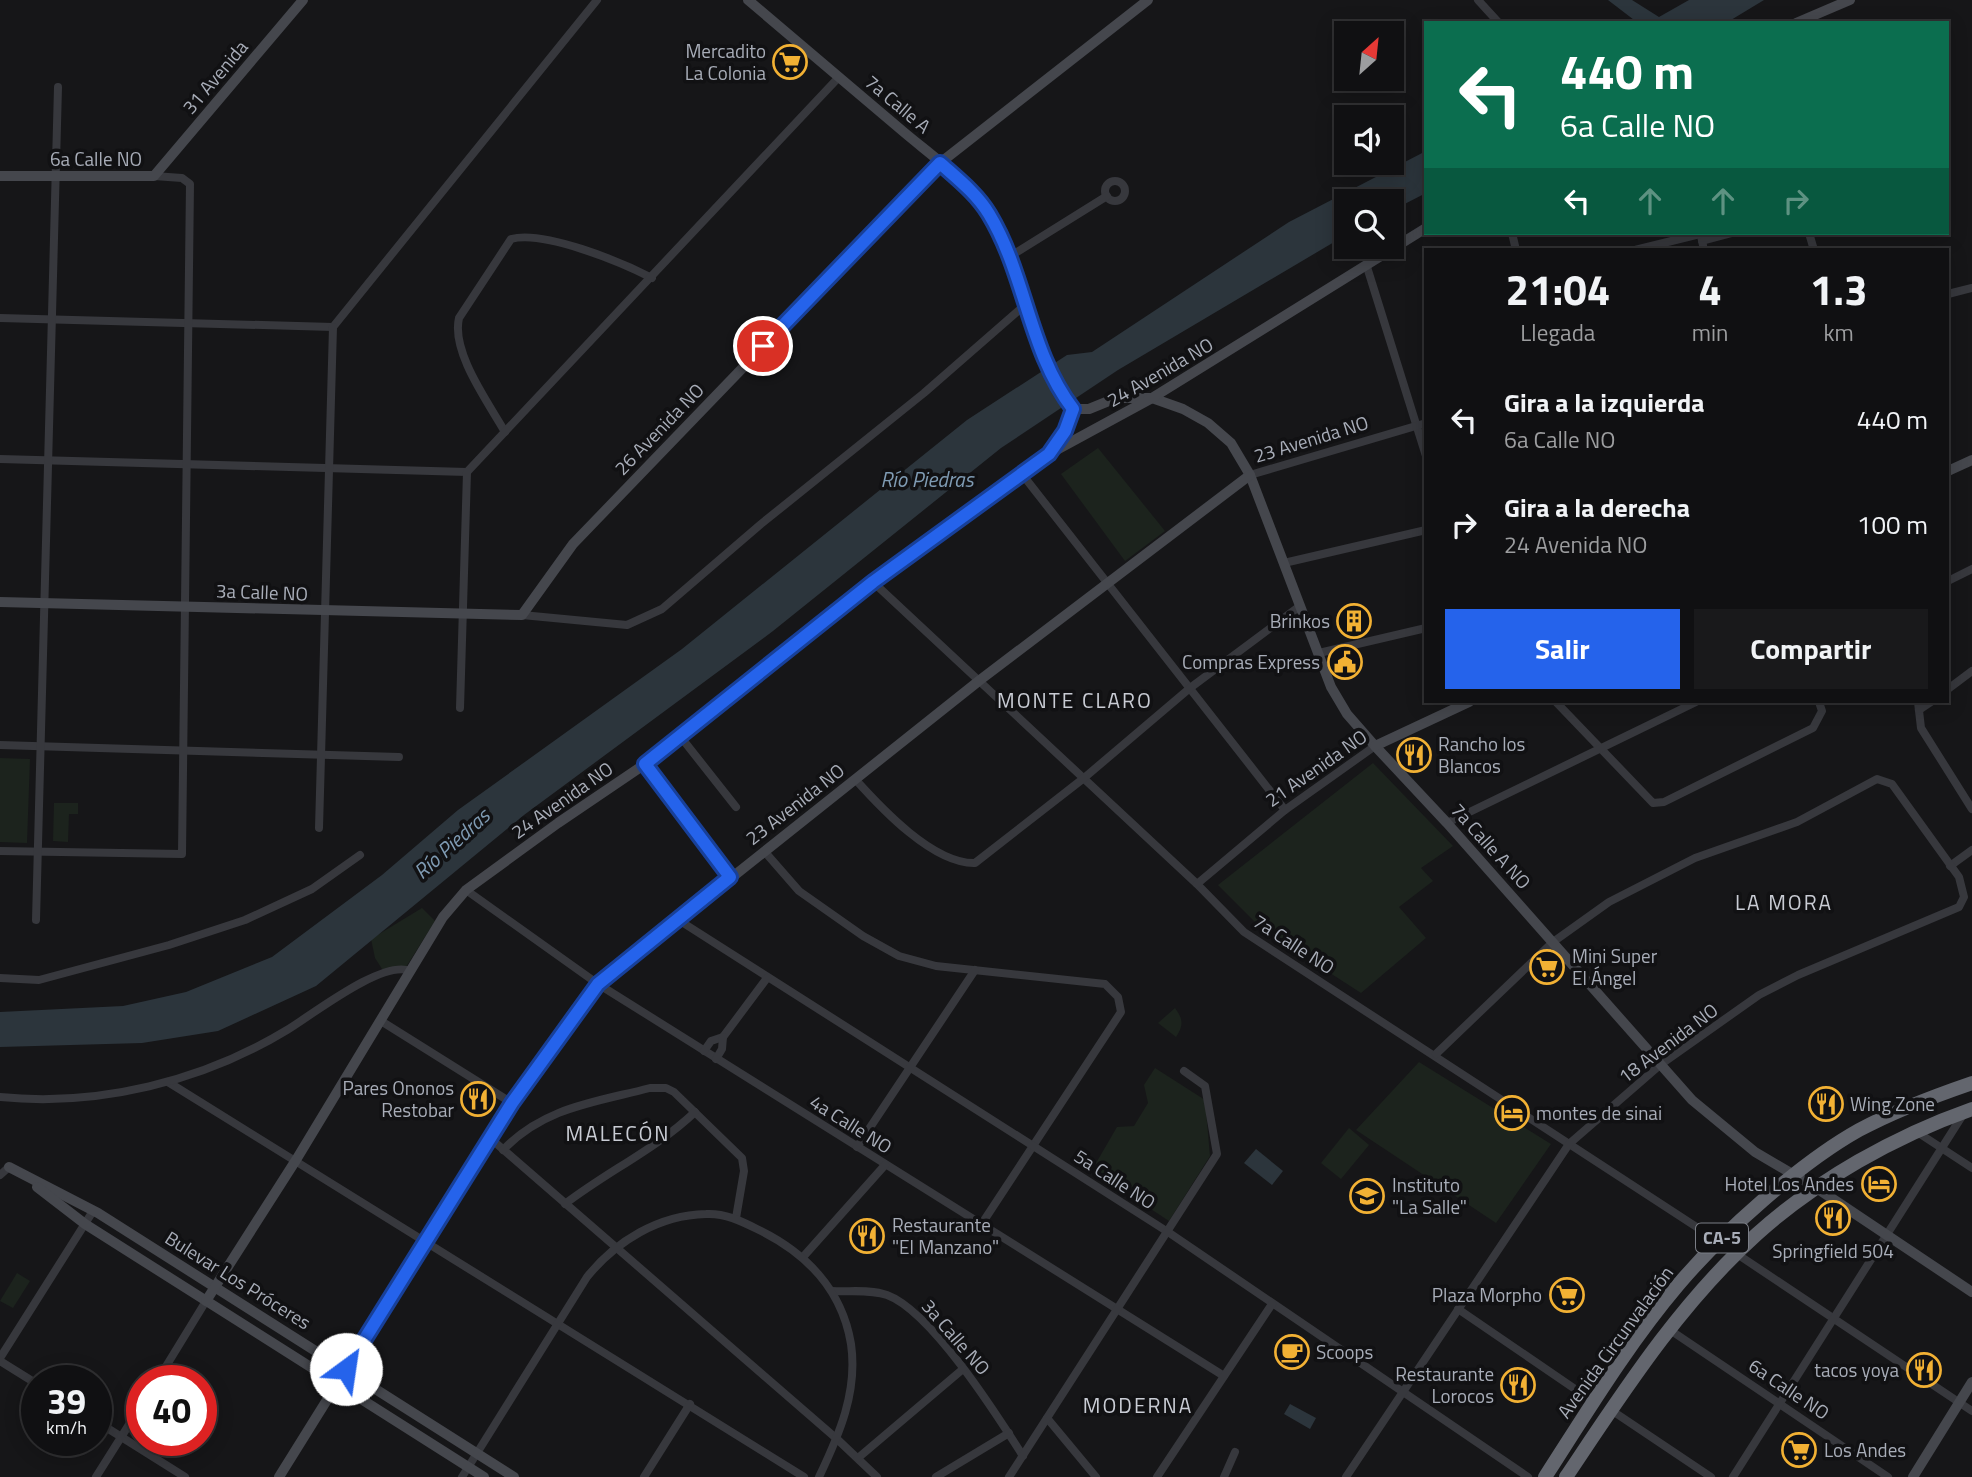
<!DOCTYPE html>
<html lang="es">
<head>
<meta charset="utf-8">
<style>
	body { margin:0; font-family:"Titillium Web",sans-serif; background:#19191b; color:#f1f3f6; height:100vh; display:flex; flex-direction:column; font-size:26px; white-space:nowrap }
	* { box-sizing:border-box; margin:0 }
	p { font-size:23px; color:#9c9d9f }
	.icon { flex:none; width:38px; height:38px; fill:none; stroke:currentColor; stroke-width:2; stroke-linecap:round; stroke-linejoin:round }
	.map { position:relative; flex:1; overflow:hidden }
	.panel { position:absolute; left:1424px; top:248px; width:525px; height:455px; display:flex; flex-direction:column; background:#101012; border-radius:0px; box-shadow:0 4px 18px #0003,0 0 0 2px #303032 }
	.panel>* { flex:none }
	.top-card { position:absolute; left:1424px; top:21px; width:525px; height:214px; border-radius:0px; box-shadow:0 4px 18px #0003,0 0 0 2px #303032; background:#0b6e4f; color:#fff; overflow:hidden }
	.needle { width:46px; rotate:27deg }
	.fabs { position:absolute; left:1334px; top:21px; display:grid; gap:14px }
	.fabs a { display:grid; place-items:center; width:70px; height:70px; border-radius:0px; background:#101012; box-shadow:0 4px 18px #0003,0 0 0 2px #303032; font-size:35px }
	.speed { position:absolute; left:21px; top:1365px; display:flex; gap:14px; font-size:35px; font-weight:700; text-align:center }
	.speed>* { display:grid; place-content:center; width:91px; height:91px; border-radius:50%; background:#101012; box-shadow:0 4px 18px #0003,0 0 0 2px #303032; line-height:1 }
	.speed small { font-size:18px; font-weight:400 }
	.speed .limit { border:10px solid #d22; background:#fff; color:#111 }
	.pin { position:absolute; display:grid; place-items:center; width:60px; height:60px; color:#fff; margin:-30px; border:4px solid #fff; border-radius:50%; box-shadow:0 2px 7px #0007 }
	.me { position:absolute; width:77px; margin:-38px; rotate:31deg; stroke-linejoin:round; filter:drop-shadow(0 0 5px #0008) }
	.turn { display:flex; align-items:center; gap:24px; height:147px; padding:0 21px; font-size:32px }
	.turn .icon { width:91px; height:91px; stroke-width:2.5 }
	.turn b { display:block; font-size:49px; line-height:60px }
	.lanes { display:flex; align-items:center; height:66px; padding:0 21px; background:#0003; justify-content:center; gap:35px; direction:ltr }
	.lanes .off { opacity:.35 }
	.eta { display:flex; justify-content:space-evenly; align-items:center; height:119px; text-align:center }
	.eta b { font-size:42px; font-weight:700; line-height:49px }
	.primary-button { display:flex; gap:14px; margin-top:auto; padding:14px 21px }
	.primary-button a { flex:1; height:80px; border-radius:0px; background:#2563eb; color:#fff; font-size:28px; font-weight:700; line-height:80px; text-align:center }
	.primary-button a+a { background:#19191b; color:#f1f3f6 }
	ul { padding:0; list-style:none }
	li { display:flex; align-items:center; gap:21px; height:105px; padding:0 21px }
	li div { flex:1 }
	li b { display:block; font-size:26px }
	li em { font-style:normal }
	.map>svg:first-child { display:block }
	.green { fill:#1c231d }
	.water { fill:#2c353c }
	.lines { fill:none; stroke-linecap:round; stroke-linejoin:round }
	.street { stroke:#37383d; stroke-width:8 }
	.secondary { stroke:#45474d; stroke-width:10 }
	.highway { stroke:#63666e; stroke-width:14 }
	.route-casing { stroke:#184099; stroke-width:18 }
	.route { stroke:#2563eb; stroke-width:12 }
	.labels { text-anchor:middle; stroke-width:7; stroke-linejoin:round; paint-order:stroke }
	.shield { fill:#111113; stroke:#7b7e86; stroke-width:2 }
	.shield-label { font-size:18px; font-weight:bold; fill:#a8adb8 }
	.poi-label { font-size:19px; fill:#a8adb8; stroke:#111113; text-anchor:end }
	.street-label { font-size:19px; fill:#a8adb8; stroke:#111113 }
	.water-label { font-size:21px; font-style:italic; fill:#7f9bb3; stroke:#111113 }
	.neighbourhood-label { font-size:21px; letter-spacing:2px; fill:#c9ccd4; stroke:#111113 }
</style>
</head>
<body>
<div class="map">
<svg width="1972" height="1477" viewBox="0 0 1972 1477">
	<rect width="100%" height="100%" fill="#161618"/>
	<g class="green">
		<polygon points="1098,448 1165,531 1125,561 1061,474"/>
		<polygon points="0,758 30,759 27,843 0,842"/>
		<polygon points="1373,763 1453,846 1421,868 1433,881 1399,907 1426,938 1361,993 1262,929 1218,885"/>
		<polygon points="54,803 78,803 78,814 69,814 68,842 53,841"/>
		<polygon points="422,908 435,921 406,967 384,972 375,958 371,939"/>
		<path d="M1175,1008c8,11 9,17 1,29l-18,-14z"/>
		<polygon points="1419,1062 1551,1144 1496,1223 1356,1130"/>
		<polygon points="1155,1068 1205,1100 1210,1156 1169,1221 1092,1170 1117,1127 1134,1126 1148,1103 1144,1085"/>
		<polygon points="1349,1128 1369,1145 1341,1179 1321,1163"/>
		<polygon points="17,1273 30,1281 13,1308 0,1301"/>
	</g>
	<g class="water">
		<polygon points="1608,0 1632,0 1659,17 1689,0 1764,0 1726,23 1638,23"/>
		<polygon points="1426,151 1426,193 1391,211 1391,201 1346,201 1346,235 1118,370 1001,448 773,631 524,815 316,986 218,1031 142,1043 0,1047 0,1012 123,1006 186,992 272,957 382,875 458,810 682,649 967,420 1067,355 1092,352 1289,222"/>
		<polygon points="1256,1149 1283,1171 1272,1185 1244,1163"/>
		<polygon points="1290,1404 1316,1418 1310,1429 1284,1414"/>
	</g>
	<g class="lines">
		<g class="street">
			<polyline points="1478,0 1499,23"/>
			<circle cx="1115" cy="191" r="10"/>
			<polyline points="1512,233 1516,250"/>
			<polyline points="1809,233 1814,250"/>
			<polyline points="1701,236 1704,250"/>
			<polyline points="1702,241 1732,233"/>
			<polyline points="1635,250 1700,234"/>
			<polyline points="1009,257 1107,196"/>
			<polyline points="1367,267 1426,456"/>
			<polyline points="1948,294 1972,288"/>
			<polyline points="0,318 333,327"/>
			<polyline points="333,327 597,0"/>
			<path d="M505,432c-17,-30 -54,-80 -46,-114l52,-79c33,-9 110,23 141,39"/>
			<polyline points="0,459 467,472"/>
			<polyline points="1022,474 1285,810"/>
			<polyline points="1250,475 1426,423"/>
			<polyline points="1284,563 1426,530"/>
			<polyline points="1948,581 1972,569"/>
			<polyline points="873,582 1197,884 1244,932 1718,1241"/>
			<polyline points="522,615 627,625 662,609 761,524 924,393 1026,304"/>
			<polyline points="1319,653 1426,628"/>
			<polyline points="1948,689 1972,671"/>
			<polyline points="1556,702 1653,803 1664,802 1813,728 1822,711 1819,702"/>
			<polyline points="1918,702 1921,728 1972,809"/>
			<polyline points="460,708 467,472 839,77"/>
			<polyline points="1919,710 1931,702"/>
			<polyline points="680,736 736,807"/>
			<polyline points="0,745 399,757"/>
			<polyline points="645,764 730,877"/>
			<path d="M855,779c26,29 78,85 120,84l109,-85 106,-90 110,-82"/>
			<polyline points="1447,823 1696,702"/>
			<polyline points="319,828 333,327"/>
			<polyline points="0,851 182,854 190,184 182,178 154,176"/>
			<polyline points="764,851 799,891 863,936 899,956 936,966 1105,984 1118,997 1121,1012 981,1225"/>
			<polyline points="1950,866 1972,850"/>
			<polyline points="1197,884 1285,810 1375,746"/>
			<polyline points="466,890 598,984 1224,1376"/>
			<polyline points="677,919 1168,1232 1528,1477"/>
			<polyline points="36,920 58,87"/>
			<polyline points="0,978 39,980 169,945 245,920 312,889 360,855"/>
			<polyline points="381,1021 512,1103"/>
			<polyline points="704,1051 711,1041 723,1037 767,978"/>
			<polyline points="716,1059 722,1049 723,1037"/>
			<polyline points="168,1082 804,1477"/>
			<path d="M0,1097c99,10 203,-16 287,-67 25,-15 96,-71 123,-59"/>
			<polyline points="1917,1132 1972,1168"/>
			<polyline points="490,1138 837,1439 877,1477"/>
			<polyline points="857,1147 975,970"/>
			<path d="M503,1150c41,-43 93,-48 147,-62h16l8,4 68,66 2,13 -8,47"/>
			<polyline points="0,1175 9,1167"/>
			<path d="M565,1204c43,-33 91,-55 130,-92"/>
			<polyline points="1737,1254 1972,1411"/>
			<polyline points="803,1257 885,1165"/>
			<path d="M832,1291c18,1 38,-2 55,4 44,16 110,120 136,161"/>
			<polyline points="1458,1309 1594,1402"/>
			<polyline points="1670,1330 1888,1477"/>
			<polyline points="0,1358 93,1211"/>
			<polyline points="0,1361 37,1384"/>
			<polyline points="157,1381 206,1301"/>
			<polyline points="1611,1410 1711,1477"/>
			<polyline points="1047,1418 1096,1477"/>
			<polyline points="96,1421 185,1477"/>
			<polyline points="858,1458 963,1369"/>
			<polyline points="96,1477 142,1404"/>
			<path d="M462,1477l125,-200c29,-36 72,-62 119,-63 19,-1 35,7 51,15 48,23 85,60 94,115 7,48 -12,91 -32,133"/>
			<polyline points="644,1477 690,1404"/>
			<polyline points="936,1477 1009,1433"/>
			<polyline points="1009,1477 1217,1154 1205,1086 1184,1071"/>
			<polyline points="1157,1477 1272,1304"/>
			<polyline points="1224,1477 1235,1452"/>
			<polyline points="1346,1477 1569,1144 1660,1065 1759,995 1798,975 1959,907 1964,897 1959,877 1892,784 1877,779 1797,822 1695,858 1609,902 1553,942 1436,1054"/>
			<polyline points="1733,1477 1964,1113"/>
		</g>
		<g class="secondary">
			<path d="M748,0c51,43 101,86 151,128 30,26 68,51 89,85 38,60 41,139 85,196l-8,22 -12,19"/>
			<polyline points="1796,23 1850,0"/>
			<polyline points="0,176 154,176 303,0"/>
			<polyline points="1073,409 1089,409 1116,398 1152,398 1183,409 1208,423 1231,443 1250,475 1331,687 1347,714 1375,746 1447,823 1692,1100 1755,1152 1818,1189 1972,1292"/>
			<polyline points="1948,471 1972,460"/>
			<polyline points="0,602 522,615 573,544 940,163 1148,0"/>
			<polyline points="1375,746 1469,702"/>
			<polyline points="9,1167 98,1213 514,1477"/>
			<polyline points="37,1187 85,1224 484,1477"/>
			<polyline points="206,1301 296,1160 443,917 466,890 558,823 645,764 873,582 1049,454 1152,398 1426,228"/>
			<polyline points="279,1477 512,1103 598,984 980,680 1250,475"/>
			<polyline points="1913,1477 1972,1382"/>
		</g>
		<g class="highway">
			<path d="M1545,1477c42,-65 83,-133 133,-192 44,-52 122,-122 181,-155 35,-19 75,-34 113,-47"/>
			<path d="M1566,1477c57,-85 114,-174 191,-243 60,-54 138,-98 215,-125"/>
		</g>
	</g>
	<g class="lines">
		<g class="route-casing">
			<path id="route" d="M346,1369l166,-266 86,-119 132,-107 -85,-113 228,-182 176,-128 16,-23 8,-22c-44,-57 -47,-134 -84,-195 -12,-20 -31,-35 -49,-51l-177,183"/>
		</g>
		<use href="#route" class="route"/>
	</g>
	<defs>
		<g id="supermarket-ring" transform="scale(1.75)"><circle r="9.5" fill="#111113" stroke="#f2b134" stroke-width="1.5"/><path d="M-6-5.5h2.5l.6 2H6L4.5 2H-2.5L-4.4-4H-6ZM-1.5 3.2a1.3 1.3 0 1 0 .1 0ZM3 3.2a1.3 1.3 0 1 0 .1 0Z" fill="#f2b134"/></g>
		<g id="building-ring" transform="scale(1.75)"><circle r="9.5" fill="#111113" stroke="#f2b134" stroke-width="1.5"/><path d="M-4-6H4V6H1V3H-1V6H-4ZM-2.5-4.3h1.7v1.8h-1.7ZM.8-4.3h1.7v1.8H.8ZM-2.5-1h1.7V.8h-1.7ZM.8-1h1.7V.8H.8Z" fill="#f2b134"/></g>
		<g id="civic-ring" transform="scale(1.75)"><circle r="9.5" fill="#111113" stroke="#f2b134" stroke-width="1.5"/><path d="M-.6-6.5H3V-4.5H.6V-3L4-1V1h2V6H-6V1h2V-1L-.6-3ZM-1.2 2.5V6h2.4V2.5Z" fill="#f2b134"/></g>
		<g id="restaurant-ring" transform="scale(1.75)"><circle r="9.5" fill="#111113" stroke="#f2b134" stroke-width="1.5"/><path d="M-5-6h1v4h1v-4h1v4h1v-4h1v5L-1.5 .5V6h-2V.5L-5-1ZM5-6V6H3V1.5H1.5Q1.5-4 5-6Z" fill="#f2b134"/></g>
		<g id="hotel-ring" transform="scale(1.75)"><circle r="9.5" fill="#111113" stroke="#f2b134" stroke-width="1.5"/><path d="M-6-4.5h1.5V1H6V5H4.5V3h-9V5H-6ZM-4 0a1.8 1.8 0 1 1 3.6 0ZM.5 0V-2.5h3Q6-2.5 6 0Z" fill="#f2b134"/></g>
		<g id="school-ring" transform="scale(1.75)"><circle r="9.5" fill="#111113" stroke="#f2b134" stroke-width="1.5"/><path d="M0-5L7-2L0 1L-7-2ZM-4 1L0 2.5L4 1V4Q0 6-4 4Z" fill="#f2b134"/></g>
		<g id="cafe-ring" transform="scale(1.75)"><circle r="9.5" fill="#111113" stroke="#f2b134" stroke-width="1.5"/><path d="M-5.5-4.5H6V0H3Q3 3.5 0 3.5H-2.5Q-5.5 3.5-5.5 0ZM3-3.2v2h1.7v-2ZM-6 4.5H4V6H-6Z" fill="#f2b134"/></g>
	</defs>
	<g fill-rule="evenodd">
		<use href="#supermarket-ring" x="790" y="62"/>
		<use href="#building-ring" x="1354" y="621"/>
		<use href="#civic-ring" x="1345" y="662"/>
		<use href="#restaurant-ring" x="1414" y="755"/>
		<use href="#supermarket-ring" x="1547" y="967"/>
		<use href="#restaurant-ring" x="478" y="1099"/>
		<use href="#restaurant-ring" x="1826" y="1104"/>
		<use href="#hotel-ring" x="1512" y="1113"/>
		<use href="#hotel-ring" x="1879" y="1184"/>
		<use href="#school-ring" x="1367" y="1196"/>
		<use href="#restaurant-ring" x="1833" y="1218"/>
		<use href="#restaurant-ring" x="867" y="1236"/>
		<use href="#supermarket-ring" x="1567" y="1295"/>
		<use href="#cafe-ring" x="1292" y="1352"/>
		<use href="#restaurant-ring" x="1924" y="1370"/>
		<use href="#restaurant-ring" x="1518" y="1385"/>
		<use href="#supermarket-ring" x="1799" y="1450"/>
	</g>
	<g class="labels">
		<rect class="shield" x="1696" y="1223.5" width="52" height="29" rx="5"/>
		<g class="shield-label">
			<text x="1722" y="1244">CA-5</text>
		</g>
		<g class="poi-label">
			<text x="766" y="58">Mercadito<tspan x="766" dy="22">La Colonia</tspan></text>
			<text x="1330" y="628">Brinkos</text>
			<text x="1320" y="669">Compras Express</text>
			<text x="1438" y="751" text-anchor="start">Rancho los<tspan x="1438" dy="22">Blancos</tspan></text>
			<text x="1572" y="963" text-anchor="start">Mini Super<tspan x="1572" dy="22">El Ángel</tspan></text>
			<text x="454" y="1095">Pares Ononos<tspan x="454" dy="22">Restobar</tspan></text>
			<text x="1850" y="1111" text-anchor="start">Wing Zone</text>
			<text x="1536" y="1120" text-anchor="start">montes de sinai</text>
			<text x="1854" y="1191">Hotel Los Andes</text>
			<text x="1392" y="1192" text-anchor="start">Instituto<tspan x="1392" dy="22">"La Salle"</tspan></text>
			<text x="892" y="1232" text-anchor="start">Restaurante<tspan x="892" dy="22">"El Manzano"</tspan></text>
			<text x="1833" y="1258" text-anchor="middle">Springfield 504</text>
			<text x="1542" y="1302">Plaza Morpho</text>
			<text x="1316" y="1359" text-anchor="start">Scoops</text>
			<text x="1899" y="1377">tacos yoya</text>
			<text x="1494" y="1381">Restaurante<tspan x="1494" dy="22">Lorocos</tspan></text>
			<text x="1824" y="1457" text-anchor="start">Los Andes</text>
		</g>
		<g class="street-label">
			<text transform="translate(215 77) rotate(-50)" y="7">31 Avenida</text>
			<text transform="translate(898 104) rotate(40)" y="7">7a Calle A</text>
			<text x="96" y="166">6a Calle NO</text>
			<text transform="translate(1160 372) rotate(-30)" y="7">24 Avenida NO</text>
			<text transform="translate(659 429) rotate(-46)" y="7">26 Avenida NO</text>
			<text transform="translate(1311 439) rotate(-17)" y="7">23 Avenida NO</text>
			<text transform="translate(262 592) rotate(2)" y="7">3a Calle NO</text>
			<text transform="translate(1316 768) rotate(-35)" y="7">21 Avenida NO</text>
			<text transform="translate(562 800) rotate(-35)" y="7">24 Avenida NO</text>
			<text transform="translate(795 804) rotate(-38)" y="7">23 Avenida NO</text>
			<text transform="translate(1491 846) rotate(48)" y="7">7a Calle A NO</text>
			<text transform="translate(1294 944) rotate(33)" y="7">7a Calle NO</text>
			<text transform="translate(1668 1043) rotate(-37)" y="7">18 Avenida NO</text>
			<text transform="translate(851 1124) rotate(32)" y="7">4a Calle NO</text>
			<text transform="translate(1115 1179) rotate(33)" y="7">5a Calle NO</text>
			<text transform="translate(238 1280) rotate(32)" y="7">Bulevar Los Próceres</text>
			<text transform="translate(956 1337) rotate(49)" y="7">3a Calle NO</text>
			<text transform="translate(1615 1342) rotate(-54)" y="7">Avenida Circunvalación</text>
			<text transform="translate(1789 1389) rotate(34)" y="7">6a Calle NO</text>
		</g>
		<g class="water-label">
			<text x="927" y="487">Río Piedras</text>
			<text transform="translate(452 844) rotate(-42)" y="7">Río Piedras</text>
		</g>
		<g class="neighbourhood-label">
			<text x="1075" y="708">MONTE CLARO</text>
			<text x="1784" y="910">LA MORA</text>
			<text x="618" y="1141">MALECÓN</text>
			<text x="1138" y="1413">MODERNA</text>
		</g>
	</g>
</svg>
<div class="fabs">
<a><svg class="needle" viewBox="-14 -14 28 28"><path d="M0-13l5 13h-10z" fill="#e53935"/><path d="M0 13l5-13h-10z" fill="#9c9d9f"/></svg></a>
<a><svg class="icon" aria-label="sound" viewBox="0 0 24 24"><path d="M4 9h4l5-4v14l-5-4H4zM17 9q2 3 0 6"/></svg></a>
<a><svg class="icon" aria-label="search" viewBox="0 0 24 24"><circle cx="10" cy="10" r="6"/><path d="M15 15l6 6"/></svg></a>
</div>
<div class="speed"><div>39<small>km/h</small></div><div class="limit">40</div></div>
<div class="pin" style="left:763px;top:346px;background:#d93025"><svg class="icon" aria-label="arrive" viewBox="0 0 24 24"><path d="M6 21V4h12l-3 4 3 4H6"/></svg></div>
<svg class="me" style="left:346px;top:1369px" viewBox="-20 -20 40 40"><circle r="19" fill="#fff"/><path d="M0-13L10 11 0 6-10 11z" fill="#2563eb"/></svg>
<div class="top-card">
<div class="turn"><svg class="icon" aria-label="left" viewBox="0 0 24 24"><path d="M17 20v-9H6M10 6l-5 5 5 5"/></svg><div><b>440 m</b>6a Calle NO</div></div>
<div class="lanes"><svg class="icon" aria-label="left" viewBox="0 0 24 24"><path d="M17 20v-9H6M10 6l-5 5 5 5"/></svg><svg class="icon off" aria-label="ahead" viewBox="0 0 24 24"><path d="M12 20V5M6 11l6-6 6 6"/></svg><svg class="icon off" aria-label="ahead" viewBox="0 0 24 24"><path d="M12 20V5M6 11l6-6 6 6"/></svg><svg class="icon off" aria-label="right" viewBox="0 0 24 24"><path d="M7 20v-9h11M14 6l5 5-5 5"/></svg></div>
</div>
<section class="panel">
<div class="eta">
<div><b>21:04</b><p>Llegada</p></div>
<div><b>4</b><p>min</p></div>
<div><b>1.3</b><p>km</p></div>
</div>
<ul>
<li><svg class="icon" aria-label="left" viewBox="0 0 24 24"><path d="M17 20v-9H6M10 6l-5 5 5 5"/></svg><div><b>Gira a la izquierda</b><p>6a Calle NO</p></div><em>440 m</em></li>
<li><svg class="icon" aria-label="right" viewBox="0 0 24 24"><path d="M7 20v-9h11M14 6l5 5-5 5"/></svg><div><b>Gira a la derecha</b><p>24 Avenida NO</p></div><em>100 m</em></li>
</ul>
<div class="primary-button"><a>Salir</a><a>Compartir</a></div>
</section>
</div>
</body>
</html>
